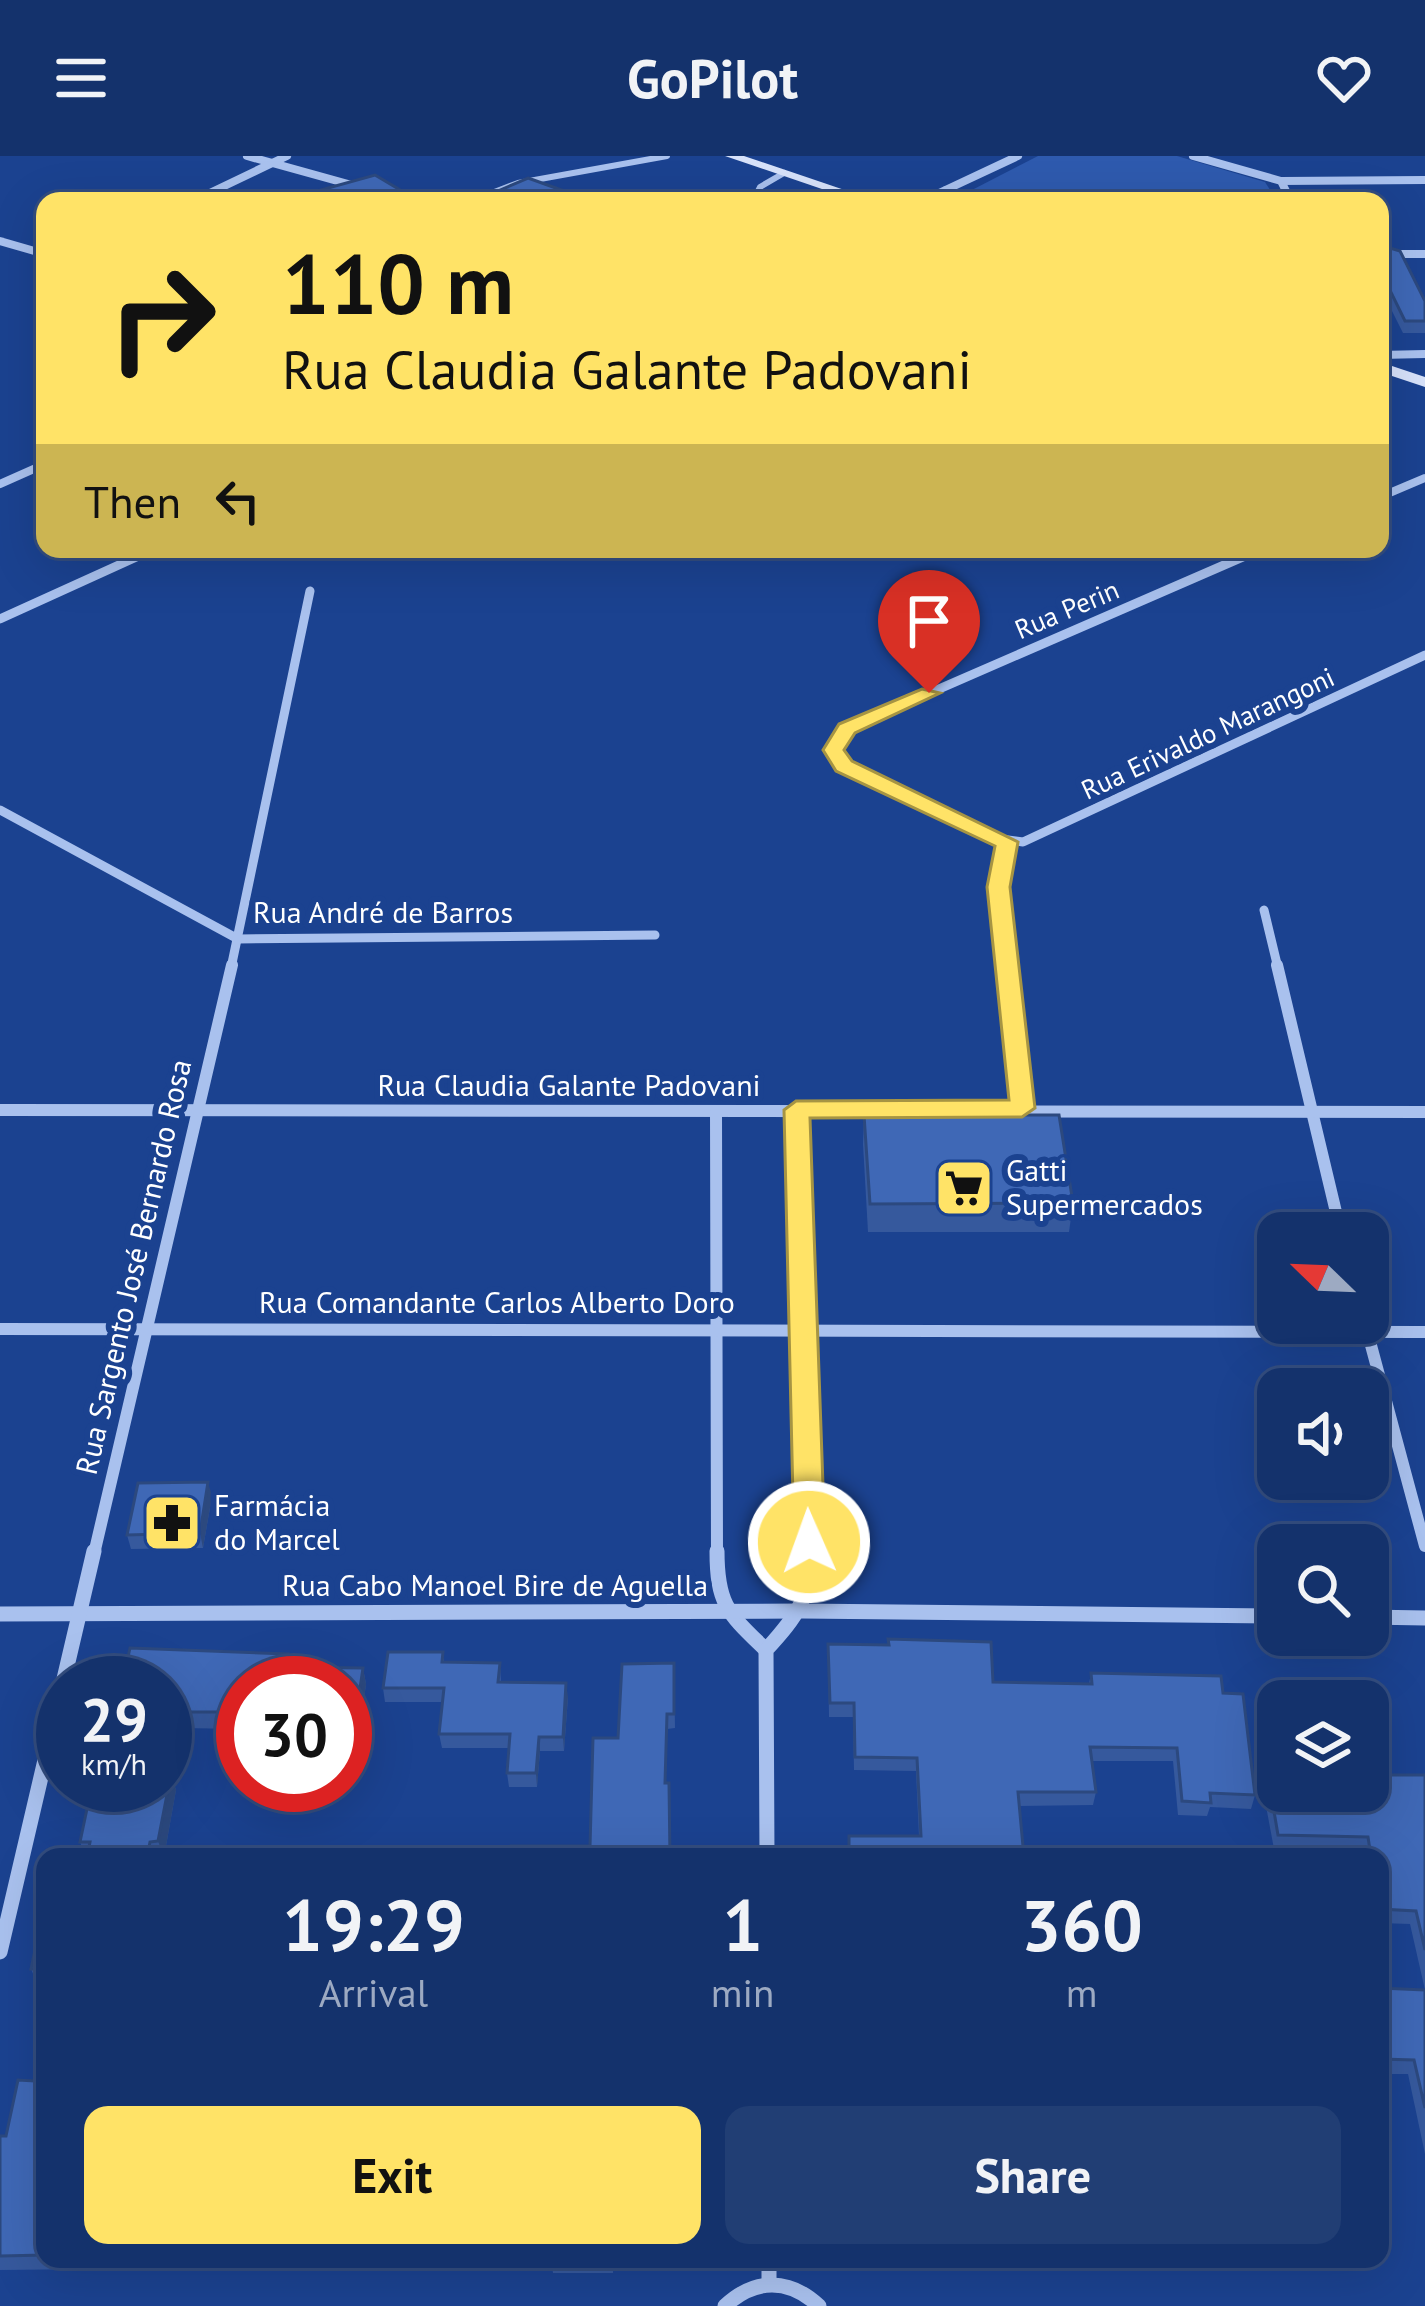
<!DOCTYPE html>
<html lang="en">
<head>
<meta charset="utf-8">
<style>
	body { margin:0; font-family:"PT Sans",sans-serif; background:#213e74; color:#f1f3f6; height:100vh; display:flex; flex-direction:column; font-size:45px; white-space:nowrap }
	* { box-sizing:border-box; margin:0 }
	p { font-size:39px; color:#9daac2 }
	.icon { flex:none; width:66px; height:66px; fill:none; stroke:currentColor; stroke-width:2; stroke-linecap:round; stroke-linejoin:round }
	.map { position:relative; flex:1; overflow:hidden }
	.details { position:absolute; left:36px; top:1692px; width:1353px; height:420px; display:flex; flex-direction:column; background:#14326c; border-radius:24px; box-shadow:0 12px 48px #0002,0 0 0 3px #334d7f }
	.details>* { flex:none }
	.guide { position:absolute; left:36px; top:36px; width:1353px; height:366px; border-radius:24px; box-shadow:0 12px 48px #0002,0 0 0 3px #334d7f; background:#ffe367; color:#111; overflow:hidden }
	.needle { width:78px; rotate:293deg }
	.buttons { position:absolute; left:1257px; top:1056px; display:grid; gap:24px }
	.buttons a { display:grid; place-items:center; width:132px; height:132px; border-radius:24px; background:#14326c; box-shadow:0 12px 48px #0002,0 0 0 3px #334d7f; font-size:60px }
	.speed { position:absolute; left:36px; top:1500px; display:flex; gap:24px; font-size:60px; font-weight:700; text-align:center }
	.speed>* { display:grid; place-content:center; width:156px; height:156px; border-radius:50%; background:#14326c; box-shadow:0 12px 48px #0002,0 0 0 3px #334d7f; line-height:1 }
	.speed small { font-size:30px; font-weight:400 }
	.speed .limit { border:18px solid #d22; background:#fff; color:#111 }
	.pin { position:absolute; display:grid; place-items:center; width:102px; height:102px; color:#fff; margin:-123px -51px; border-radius:50% 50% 50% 0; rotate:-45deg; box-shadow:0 0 12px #0007 }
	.pin .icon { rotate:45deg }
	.me { position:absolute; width:132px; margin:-66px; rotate:358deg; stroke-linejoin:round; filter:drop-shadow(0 0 9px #0008) }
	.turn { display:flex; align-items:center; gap:42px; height:252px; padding:0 48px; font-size:54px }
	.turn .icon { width:156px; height:156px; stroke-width:2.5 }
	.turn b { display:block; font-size:84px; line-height:102px }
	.then { display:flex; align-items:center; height:114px; padding:0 48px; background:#0003; gap:24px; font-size:45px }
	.eta { display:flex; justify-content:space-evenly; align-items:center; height:204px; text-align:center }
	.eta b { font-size:72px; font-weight:700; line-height:84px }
	.primary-button { display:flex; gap:24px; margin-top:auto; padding:24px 48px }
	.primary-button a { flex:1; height:138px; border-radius:24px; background:#ffe367; color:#111; font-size:48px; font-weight:700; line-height:138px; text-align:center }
	.primary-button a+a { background:#213e74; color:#f1f3f6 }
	header { display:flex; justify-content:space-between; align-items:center; height:156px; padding:0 48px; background:#14326c; font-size:54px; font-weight:700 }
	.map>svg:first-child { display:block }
	.green { fill:#2e5aae }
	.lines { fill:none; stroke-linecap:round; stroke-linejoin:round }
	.service { stroke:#a9c1ee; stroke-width:6 }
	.minor-far3 { stroke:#a9c1ee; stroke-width:8 }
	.minor-far2 { stroke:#a9c1ee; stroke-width:9 }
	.minor-far1 { stroke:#a9c1ee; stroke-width:12 }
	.minor { stroke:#a9c1ee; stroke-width:15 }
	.secondary { fill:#d7e2fa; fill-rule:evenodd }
	.wall { fill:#36599d }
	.shaded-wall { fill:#2c497f }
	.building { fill:#3f68b6; stroke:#2c497f; stroke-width:3 }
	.route { fill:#ffe367; stroke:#a69443; stroke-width:3 }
	.labels { text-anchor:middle; stroke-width:12; stroke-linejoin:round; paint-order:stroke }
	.far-street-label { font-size:27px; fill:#fff; stroke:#1b4290 }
	.street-label { font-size:30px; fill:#fff; stroke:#1b4290 }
	.poi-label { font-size:30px; fill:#fff; stroke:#1b4290; text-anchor:start }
</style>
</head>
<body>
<header><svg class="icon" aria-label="menu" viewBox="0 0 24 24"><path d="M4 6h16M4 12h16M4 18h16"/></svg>GoPilot<svg class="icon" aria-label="heart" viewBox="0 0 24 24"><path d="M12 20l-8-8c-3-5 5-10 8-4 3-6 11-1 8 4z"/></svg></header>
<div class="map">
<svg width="1425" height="2150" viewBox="0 0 1425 2150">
	<rect width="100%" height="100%" fill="#1b4290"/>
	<polygon class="green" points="1038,0 1177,0 1265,26 1277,45 994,45 970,35"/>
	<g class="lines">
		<g class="service">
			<polyline points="471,45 518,27 667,0"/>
			<polyline points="753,45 760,31 784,17"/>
		</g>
		<g class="minor-far3">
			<polyline points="247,0 359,31"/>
			<polyline points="1193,0 1281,25 1291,45"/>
			<polyline points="1281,25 1425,24"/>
			<polyline points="946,34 982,45"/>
			<polyline points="193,45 287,0"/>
			<polyline points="922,45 1018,0"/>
			<polyline points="0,85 45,98"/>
			<polyline points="1380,98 1425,98"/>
			<polyline points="1380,199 1425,198"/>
			<polyline points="0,328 45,308"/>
			<polyline points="1380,341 1425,322"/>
		</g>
		<g class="minor-far2">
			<polyline points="1261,393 847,573 837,584 837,604 985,681 1023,686 1425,499"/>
			<polyline points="0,463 154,393"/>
			<polyline points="0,654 238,783 655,779"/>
			<polyline points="1264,754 1278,812"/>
			<polyline points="231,812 310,435"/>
			<polyline points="1007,812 998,731 1007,686"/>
		</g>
		<g class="minor-far1">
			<polyline points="1006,809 1022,952"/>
			<polyline points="1277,809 1341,1077"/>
			<polyline points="0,954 1425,956"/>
			<polyline points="797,954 810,1398"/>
			<polyline points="716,956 717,1398"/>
			<polyline points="1365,1167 1425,1390"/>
			<polyline points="0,1173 1425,1176"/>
			<polyline points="94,1398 232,809"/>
		</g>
		<g class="minor">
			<path d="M717,1395c0,54 11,62 49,99"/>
			<polyline points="0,1458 802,1455 1278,1460"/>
			<polyline points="1368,1461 1425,1462"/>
			<path d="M767,1701l-1,-207c31,-34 45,-52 44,-99"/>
			<polyline points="0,1796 94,1395"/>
			<polyline points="769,2103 769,2127"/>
			<path d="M725,2150c30,-28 64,-28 94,0"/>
		</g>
		<g class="secondary">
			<polygon points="725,0 744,0 877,45 857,45"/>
			<polygon points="1380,206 1425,221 1425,231 1380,216"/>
		</g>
	</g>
	<g class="wall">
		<polygon points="1380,89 1425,145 1425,177 1403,177 1380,131"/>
		<polygon points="864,959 1073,1047 1069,1076 868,1076 863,988"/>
		<polygon points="212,1340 203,1392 131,1393 127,1379"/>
		<polygon points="828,1488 993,1526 1089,1528 1091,1517 1223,1537 1255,1639 1251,1653 1210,1651 1207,1660 1178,1659 1173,1605 1092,1605 1096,1636 1093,1649 1019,1650 1024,1701 848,1701 849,1680 919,1680 916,1615 854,1614 853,1561 829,1561"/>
		<polygon points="443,1496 444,1506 500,1507 501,1526 568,1541 564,1595 540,1595 537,1631 509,1631 507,1617 509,1592 442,1592 439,1578 443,1546 385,1546 383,1532"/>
		<polygon points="674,1507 675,1572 667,1573 590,1690 618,1582"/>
		<polygon points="291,1511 363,1512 366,1528 356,1603 345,1603 345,1527 243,1527 243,1573 180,1572 171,1618 176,1634 164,1701 86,1701 80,1686 165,1629 165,1527"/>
		<polygon points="1425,1619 1425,1998 1408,1918 1380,1918 1380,1832 1425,1834 1410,1768 1380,1767 1380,1701 1364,1701 1363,1694 1274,1693 1263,1634 1268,1620"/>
		<polygon points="45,1775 45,1829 38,1829 31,1813"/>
		<polygon points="45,1899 45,2103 282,2103 281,2111 0,2114 0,1980 6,1980 34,1925"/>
		<polygon points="551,2103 613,2103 613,2117 553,2117"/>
	</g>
	<g class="shaded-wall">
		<polygon points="208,1326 212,1340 203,1392 200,1377"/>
		<polygon points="363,1512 366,1528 356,1603 352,1587"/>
		<polygon points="566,1527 568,1541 564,1595 563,1581"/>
		<polygon points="175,1556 180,1572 168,1634 165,1624 165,1607"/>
		<polygon points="539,1581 540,1595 537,1631 536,1617"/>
		<polygon points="171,1618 176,1634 164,1701 158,1685"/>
		<polygon points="150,1686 155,1701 147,1701"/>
	</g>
	<g class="building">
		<polygon points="375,19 412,41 397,45 281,45"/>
		<polygon points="528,22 592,45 475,45"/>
		<polygon points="1380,89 1400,95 1425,145 1425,165 1405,165 1380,114"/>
		<polygon points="864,959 1059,959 1073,1047 870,1048"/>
		<polygon points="208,1326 200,1377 127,1379 138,1327"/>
		<polygon points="888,1483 991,1486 993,1526 1092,1528 1091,1517 1221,1520 1223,1537 1243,1538 1255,1639 1210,1637 1211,1647 1182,1645 1177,1592 1090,1591 1096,1636 1018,1636 1024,1701 849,1701 849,1680 921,1680 917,1602 855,1601 854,1547 830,1547 828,1488 889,1489"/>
		<polygon points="130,1492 288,1498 285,1511 363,1512 352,1587 345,1587 345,1527 243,1527 243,1556 175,1556 165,1607 165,1527 122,1527"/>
		<polygon points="388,1496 443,1496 442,1506 500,1507 498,1526 566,1527 563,1581 539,1581 536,1617 507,1617 510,1578 439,1578 444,1532 383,1532"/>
		<polygon points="674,1507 674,1558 667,1558 665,1627 669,1627 670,1701 510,1701 511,1690 590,1690 593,1582 618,1582 622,1508"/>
		<polygon points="165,1618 171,1618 158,1685 150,1686 147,1701 87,1701 90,1686 80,1686 92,1629 165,1629"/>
		<polygon points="1368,1619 1425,1619 1425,1794 1416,1755 1380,1753 1380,1701 1371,1701 1368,1681 1278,1679 1268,1620 1278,1620 1278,1635 1368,1635"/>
		<polygon points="39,1775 45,1775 45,1813 31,1813"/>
		<polygon points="1380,1832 1425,1834 1425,1952 1414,1904 1380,1903"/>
		<polygon points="40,1899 45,1899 45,2099 0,2100 0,1980 6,1980 18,1924 34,1925"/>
		<rect x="551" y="2103" width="61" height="2"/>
	</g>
	<polygon class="route" points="922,533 940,537 855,577 844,594 852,605 1018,686 1010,731 1035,952 1022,961 810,962 825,1386 809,1398 794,1386 784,954 796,945 1009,944 987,731 995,690 836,615 823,594 839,568"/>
	<defs>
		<g id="supermarket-square" transform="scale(3)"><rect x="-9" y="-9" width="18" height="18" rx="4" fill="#ffe367" stroke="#1b4290"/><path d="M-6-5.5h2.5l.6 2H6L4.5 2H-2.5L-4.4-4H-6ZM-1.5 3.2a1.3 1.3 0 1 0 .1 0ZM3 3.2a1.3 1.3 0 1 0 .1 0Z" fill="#111"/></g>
		<g id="pharmacy-square" transform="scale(3)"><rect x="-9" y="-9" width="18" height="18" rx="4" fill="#ffe367" stroke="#1b4290"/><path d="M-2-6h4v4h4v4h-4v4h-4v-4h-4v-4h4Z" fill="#111"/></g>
	</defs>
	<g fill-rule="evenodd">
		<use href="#supermarket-square" x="964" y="1032"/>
		<use href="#pharmacy-square" x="172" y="1367"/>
	</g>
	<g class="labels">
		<g class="far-street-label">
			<text transform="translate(1067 454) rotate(-23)" y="9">Rua Perin</text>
			<text transform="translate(1208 578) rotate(-25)" y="9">Rua Erivaldo Marangoni</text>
		</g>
		<g class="street-label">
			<text x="383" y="767">Rua André de Barros</text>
			<text x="569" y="940">Rua Claudia Galante Padovani</text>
			<text transform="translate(134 1111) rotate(-77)" y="10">Rua Sargento José Bernardo Rosa</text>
			<text x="497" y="1157">Rua Comandante Carlos Alberto Doro</text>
			<text x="495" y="1440">Rua Cabo Manoel Bire de Aguella</text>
		</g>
		<g class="poi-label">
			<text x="1006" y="1025">Gatti<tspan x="1006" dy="34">Supermercados</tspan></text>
			<text x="214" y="1360">Farmácia<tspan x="214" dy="34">do Marcel</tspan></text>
		</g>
	</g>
</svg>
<div class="buttons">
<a><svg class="needle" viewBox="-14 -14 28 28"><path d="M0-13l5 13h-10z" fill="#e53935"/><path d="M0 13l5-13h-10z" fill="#9daac2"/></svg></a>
<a><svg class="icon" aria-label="sound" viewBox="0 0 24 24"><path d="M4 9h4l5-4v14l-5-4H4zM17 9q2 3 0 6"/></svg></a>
<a><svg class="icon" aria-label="search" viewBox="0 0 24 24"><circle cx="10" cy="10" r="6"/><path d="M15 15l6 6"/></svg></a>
<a><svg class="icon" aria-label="layers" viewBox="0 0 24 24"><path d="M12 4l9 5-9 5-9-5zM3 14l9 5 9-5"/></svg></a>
</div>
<div class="speed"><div>29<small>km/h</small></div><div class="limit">30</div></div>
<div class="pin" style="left:929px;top:537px;background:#d93025"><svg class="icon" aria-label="arrive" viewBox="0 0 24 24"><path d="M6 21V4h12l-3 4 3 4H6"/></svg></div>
<svg class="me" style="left:809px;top:1386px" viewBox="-20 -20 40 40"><circle r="17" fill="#ffe367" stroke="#fff" stroke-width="3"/><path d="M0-11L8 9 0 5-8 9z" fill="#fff"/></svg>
<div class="guide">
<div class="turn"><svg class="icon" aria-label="right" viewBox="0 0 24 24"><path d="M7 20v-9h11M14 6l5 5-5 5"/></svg><div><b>110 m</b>Rua Claudia Galante Padovani</div></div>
<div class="then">Then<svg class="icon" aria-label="left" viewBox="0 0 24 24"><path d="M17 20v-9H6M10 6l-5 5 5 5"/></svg></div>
</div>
<section class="details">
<div class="eta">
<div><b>19:29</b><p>Arrival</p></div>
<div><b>1</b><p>min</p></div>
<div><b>360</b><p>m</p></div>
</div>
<div class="primary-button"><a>Exit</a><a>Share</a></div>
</section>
</div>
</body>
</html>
